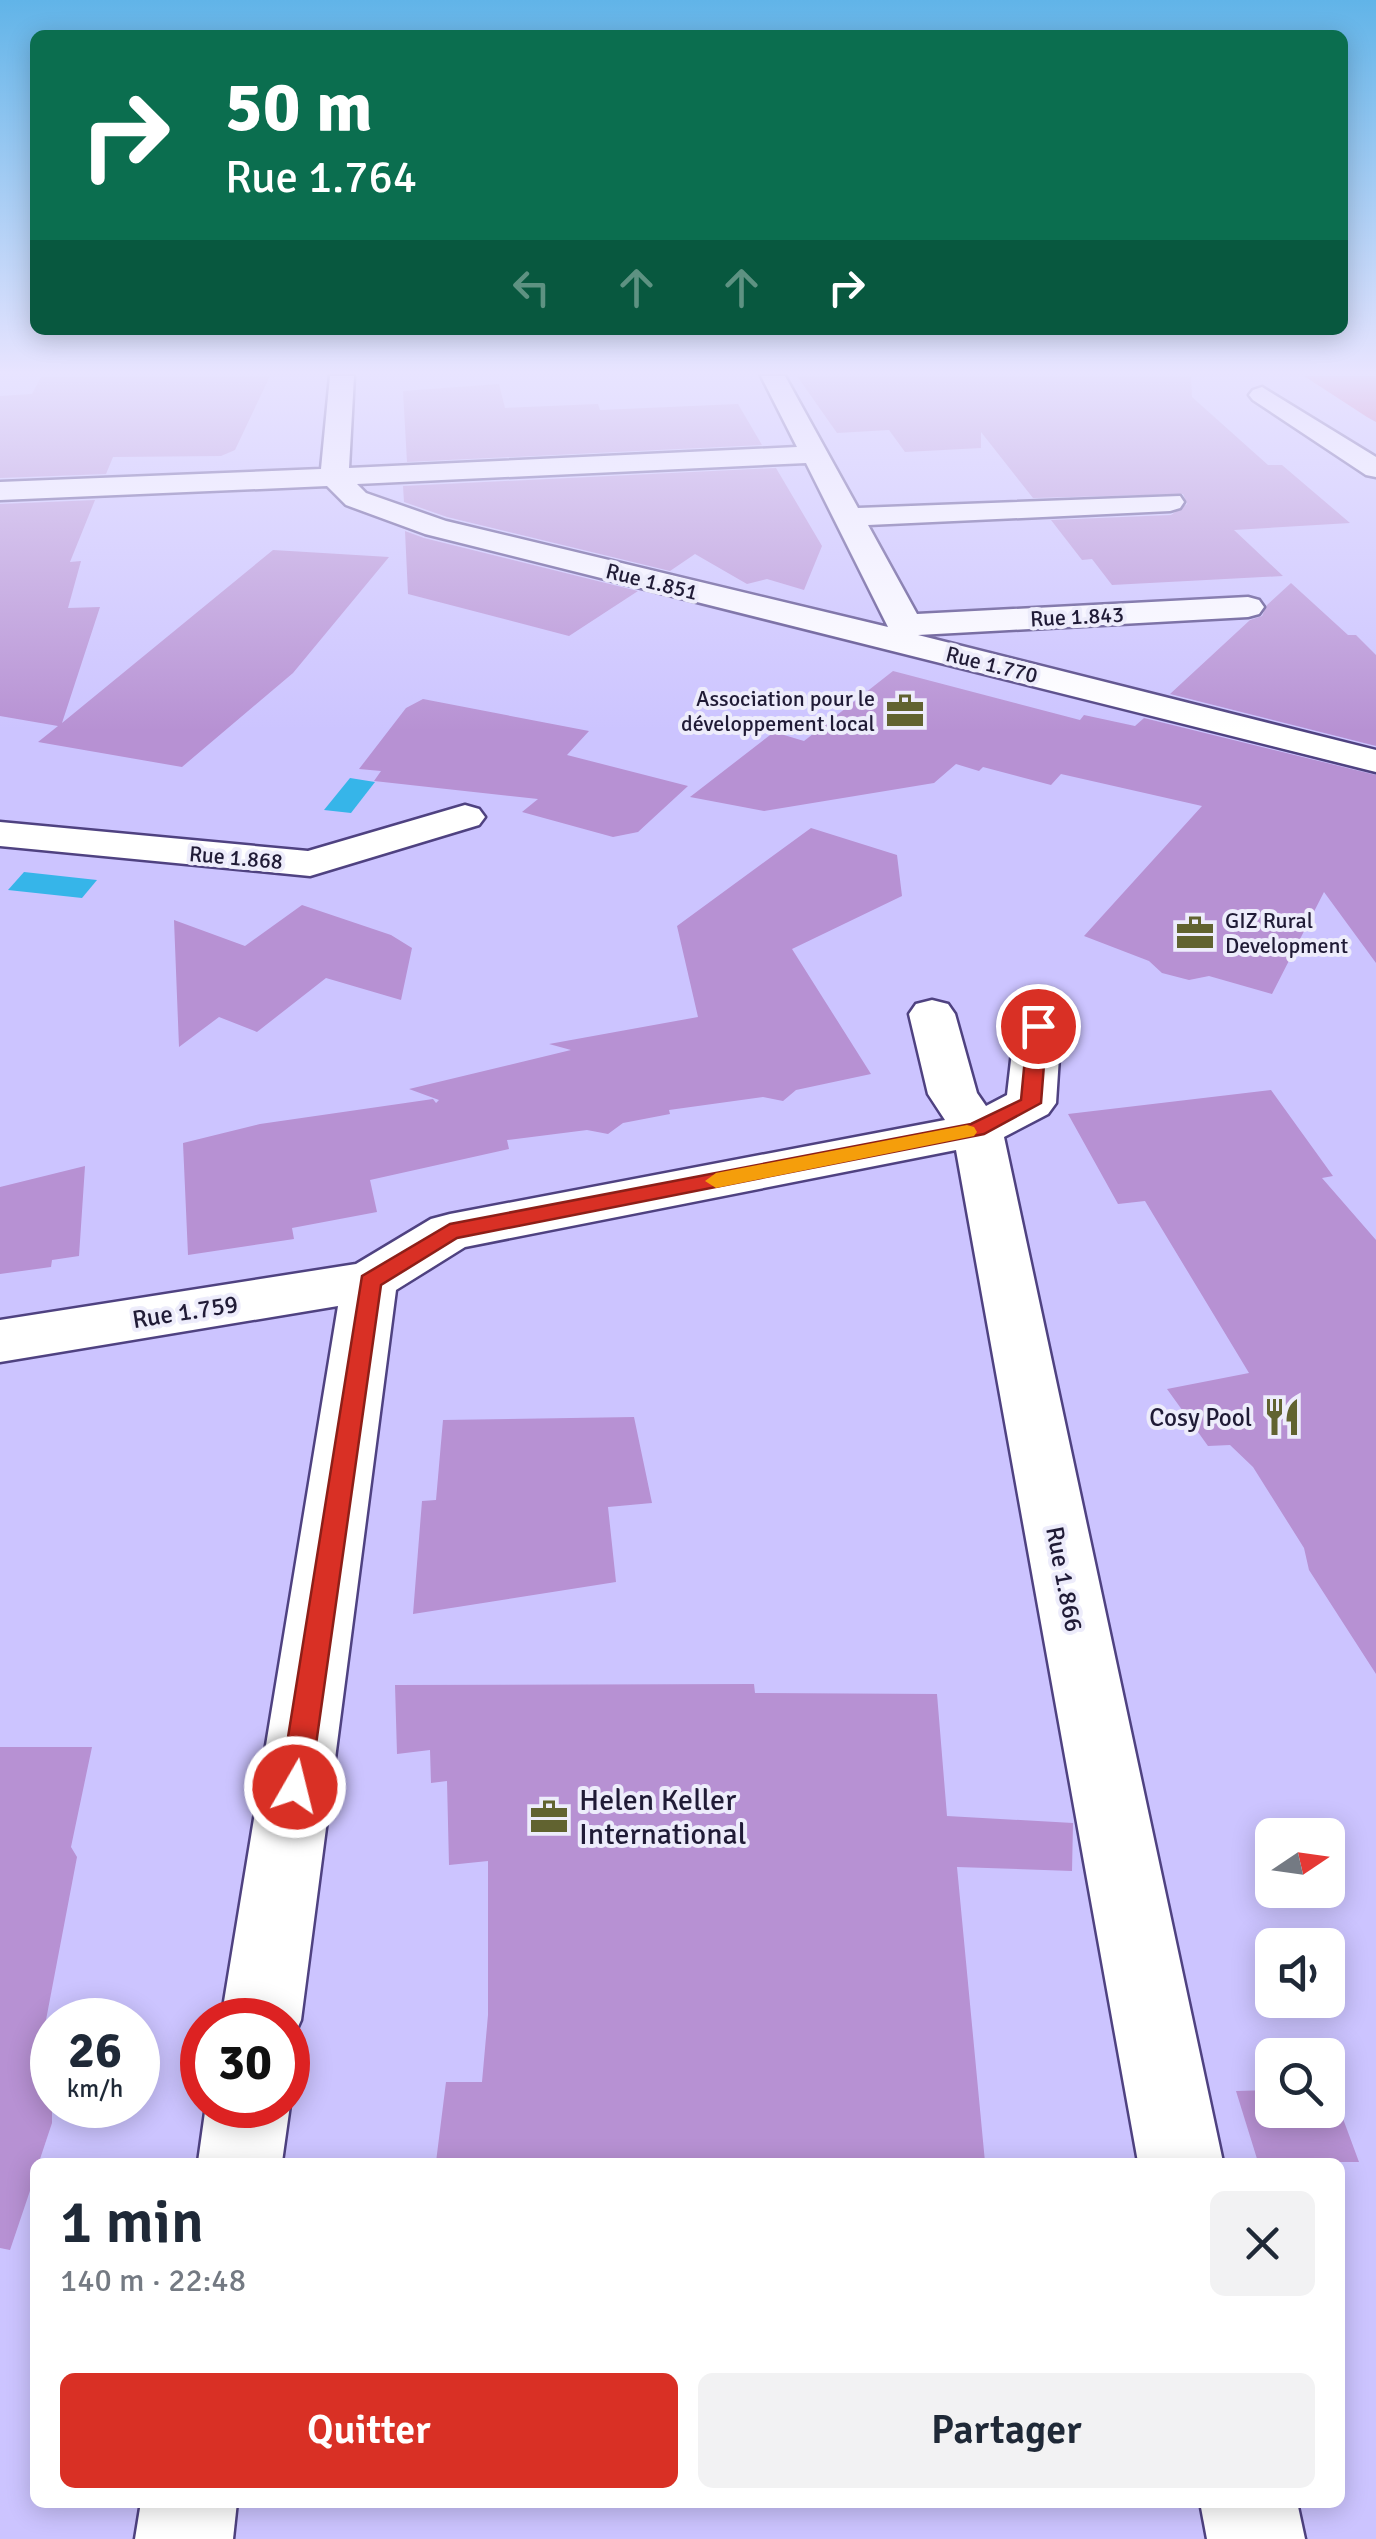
<!DOCTYPE html>
<html lang="fr">
<head>
<meta charset="utf-8">
<style>
	body { margin:0; font-family:Signika,sans-serif; background:#f2f2f3; color:#1f2937; height:100vh; display:flex; flex-direction:column; font-size:38px; white-space:nowrap }
	* { box-sizing:border-box; margin:0 }
	p { font-size:32px; color:#747a83 }
	.icon { flex:none; width:55px; height:55px; fill:none; stroke:currentColor; stroke-width:2; stroke-linecap:round; stroke-linejoin:round }
	.map { position:relative; flex:1; overflow:hidden }
	.sheet { position:absolute; left:30px; top:2158px; width:1315px; height:350px; display:flex; flex-direction:column; background:#fff; border-radius:15px; box-shadow:0 5px 25px #0003 }
	.sheet>* { flex:none }
	.top-card { position:absolute; left:30px; top:30px; width:1318px; height:305px; border-radius:15px; box-shadow:0 5px 25px #0003; background:#0b6e4f; color:#fff; overflow:hidden }
	.needle { width:65px; rotate:77deg }
	.buttons { position:absolute; left:1255px; top:1818px; display:grid; gap:20px }
	.buttons a { display:grid; place-items:center; width:90px; height:90px; border-radius:15px; background:#fff; box-shadow:0 5px 25px #0003; font-size:50px }
	.speed { position:absolute; left:30px; top:1998px; display:flex; gap:20px; font-size:50px; font-weight:700; text-align:center }
	.speed>* { display:grid; place-content:center; width:130px; height:130px; border-radius:50%; background:#fff; box-shadow:0 5px 25px #0003; line-height:1 }
	.speed small { font-size:25px; font-weight:400 }
	.speed .limit { border:15px solid #d22; background:#fff; color:#111 }
	.pin { position:absolute; display:grid; place-items:center; width:85px; height:85px; color:#fff; margin:-42px; border:5px solid #fff; border-radius:50%; box-shadow:0 2px 10px #0007 }
	.me { position:absolute; width:110px; margin:-55px; rotate:8deg; stroke-linejoin:round; filter:drop-shadow(0 0 8px #0008) }
	.turn { display:flex; align-items:center; gap:35px; height:210px; padding:0 30px; font-size:45px }
	.turn .icon { width:130px; height:130px; stroke-width:2.5 }
	.turn b { display:block; font-size:70px; line-height:85px }
	.lanes { display:flex; align-items:center; height:95px; padding:0 30px; background:#0003; justify-content:center; gap:50px; direction:ltr }
	.lanes .off { opacity:.35 }
	.round { display:grid; place-items:center; flex:none; width:105px; height:105px; border-radius:15px; background:#f2f2f3 }
	.head { display:flex; align-items:center; justify-content:space-between; height:170px; padding:0 30px }
	h1 { font-size:60px; font-weight:600; line-height:75px }
	.button { display:flex; gap:20px; margin-top:auto; padding:20px 30px }
	.button a { flex:1; height:115px; border-radius:15px; background:#d93025; color:#fff; font-size:40px; font-weight:600; line-height:115px; text-align:center }
	.button a+a { background:#f2f2f3; color:#1f2937 }
	.map>svg:first-child { display:block }
	.forest { fill:#d05a97 }
	.water { fill:#36b5e9 }
	.building { fill:#b791d3 }
	.lines { fill:none; stroke-linecap:round; stroke-linejoin:round }
	.minor-casing { stroke:#4f4281; stroke-width:5 }
	.minor { fill:#fff; fill-rule:evenodd }
	.route { fill:#d93025; stroke:#8d1f18; stroke-width:2.5 }
	.slow { fill:#f59e0b }
	.labels { text-anchor:middle; stroke-width:8; stroke-linejoin:round; paint-order:stroke }
	.far-street-label { font-size:22px; fill:#201b36; stroke:#edecfb }
	.far-poi-label { font-size:22px; fill:#201b36; stroke:#edecfb; text-anchor:end }
	.street-label { font-size:25px; fill:#201b36; stroke:#edecfb }
	.poi-label { font-size:25px; fill:#201b36; stroke:#edecfb; text-anchor:end }
	.near-poi-label { font-size:30px; fill:#201b36; stroke:#edecfb; text-anchor:start }
</style>
</head>
<body>
<div class="map">
<svg width="1376" height="2539" viewBox="0 0 1376 2539">
	<rect width="100%" height="100%" fill="#ccc4ff"/>
	<polygon class="forest" points="1304,376 1376,376 1376,422 1367,417"/>
	<g class="water">
		<polygon points="350,778 375,782 351,813 324,810"/>
		<polygon points="24,872 97,880 82,898 8,890"/>
	</g>
	<g class="building">
		<polygon points="270,376 235,450 221,456 113,457 106,474 0,478 0,396 32,394 41,377"/>
		<polygon points="797,376 1191,376 1192,397 1268,465 1282,465 1350,523 1234,530 1283,576 1112,585 1092,559 1082,560 1051,520 1171,515 1187,504 1183,494 1033,498 981,432 981,448 905,452 889,430 837,433"/>
		<polygon points="499,384 505,408 598,404 600,410 738,404 762,445 407,462 403,391"/>
		<polygon points="776,468 822,546 804,590 767,579 747,584 695,554 670,571 447,517 404,502 403,486"/>
		<polygon points="95,500 70,562 81,561 68,608 100,607 62,723 273,550 389,557 293,673 182,767 38,742 58,726 0,716 0,504"/>
		<polygon points="405,531 424,538 638,591 569,636 408,594"/>
		<polygon points="1291,583 1348,635 1356,635 1376,655 1376,746 1170,694 1250,620 1262,616 1267,605"/>
		<polygon points="893,671 1080,720 1084,715 1135,726 1144,718 1376,775 1376,963 1324,892 1272,994 1209,976 1189,980 1162,973 1149,961 1084,936 1202,806 1061,774 1051,785 983,767 979,771 956,764 934,783 764,811 690,797 774,732 804,741"/>
		<polygon points="423,699 589,731 567,755 688,786 638,832 613,837 522,812 538,799 374,781 381,771 359,769 406,708"/>
		<polygon points="811,828 897,855 902,896 792,949 871,1074 796,1090 783,1101 763,1097 669,1110 670,1114 623,1123 608,1134 587,1130 507,1140 509,1149 370,1180 377,1212 292,1228 294,1239 188,1255 183,1143 260,1124 433,1099 436,1103 439,1100 409,1089 571,1050 549,1044 698,1017 677,926"/>
		<polygon points="302,905 391,935 412,948 401,1000 326,978 257,1032 219,1017 179,1047 174,920 245,946"/>
		<polygon points="1271,1090 1333,1176 1322,1178 1376,1240 1376,1674 1309,1570 1304,1548 1253,1467 1230,1445 1208,1446 1167,1389 1249,1373 1145,1201 1118,1204 1068,1114"/>
		<polygon points="85,1166 79,1256 52,1260 51,1267 0,1274 0,1187"/>
		<polygon points="634,1417 652,1503 608,1507 616,1582 413,1614 422,1501 436,1500 443,1420"/>
		<polygon points="754,1684 755,1693 937,1694 947,1816 1073,1823 1072,1871 957,1867 985,2162 436,2162 446,2082 482,2082 488,2015 488,1861 449,1865 447,1781 431,1783 430,1750 397,1754 395,1685"/>
		<polygon points="0,1747 92,1747 71,1847 77,1857 42,2041 52,2041 52,2123 39,2162 35,2162 35,2176 10,2250 0,2248"/>
		<polygon points="1328,2089 1332,2089 1359,2162 1258,2162 1236,2091 1272,2090 1272,2110 1328,2110"/>
	</g>
	<g class="lines">
		<g class="minor-casing">
			<g id="minor">
				<path d="M330,376h24l-5,92 448,-21 -36,-71h24l73,132 322,-12 4,6 -4,6 -10,3 -302,14 49,89 331,-17 11,3 5,7 -5,7 -11,3 -330,18 458,115v22l-951,-238 -79,-29 -19,-19 -327,14v-18l321,-13zM806,463l82,164 -442,-106 -80,-28 -9,-9z"/>
				<polygon points="1262,387 1376,457 1376,477 1366,475 1253,400 1249,395 1253,390"/>
				<polygon points="465,805 479,809 485,817 479,825 310,876 0,846 0,822 308,851"/>
				<polygon points="932,1000 948,1004 955,1014 977,1093 986,1106 1007,1095 1015,1026 1021,1016 1038,1012 1055,1016 1061,1026 1056,1103 1048,1114 1004,1137 1223,2162 1138,2162 956,1150 465,1247 396,1290 301,2020 288,2049 288,2020 221,2020 338,1306 0,1362 0,1320 356,1264 431,1219 450,1214 945,1120 928,1094 909,1014 916,1004"/>
				<polygon points="288,2100 290,2105 282,2162 198,2162 206,2105 288,2105"/>
				<polygon points="141,2502 237,2502 233,2539 135,2539"/>
				<polygon points="1200,2502 1297,2502 1305,2539 1207,2539"/>
			</g>
		</g>
		<use href="#minor" class="minor"/>
	</g>
	<linearGradient id="sky" x2="0" y2="1"><stop stop-color="#61b4e8"/><stop offset="0.51" stop-color="#e8e4ff"/><stop offset="1" stop-color="#e8e4ff" stop-opacity="0"/></linearGradient>
	<rect width="1376" height="731" fill="url(#sky)"/>
	<polygon class="route" points="1038,1020 1047,1026 1041,1103 984,1134 457,1238 381,1285 310,1787 306,1796 295,1801 285,1796 280,1787 362,1276 450,1224 971,1124 1021,1100 1028,1026"/>
	<polygon class="slow" points="967,1125 974,1127 977,1132 974,1136 716,1188 705,1181 716,1173"/>
	<defs>
		<g id="office-bare" transform="scale(3)"><path d="M-6-3h4V-5.5h4V-3h4V5H-6ZM-1-4.5V-3h2v-1.5ZM-6 0V1H6V0Z" fill="#616330" stroke="#edecfb" stroke-width="2.5" paint-order="stroke"/></g>
		<g id="restaurant-bare" transform="scale(3)"><path d="M-5-6h1v4h1v-4h1v4h1v-4h1v5L-1.5 .5V6h-2V.5L-5-1ZM5-6V6H3V1.5H1.5Q1.5-4 5-6Z" fill="#616330" stroke="#edecfb" stroke-width="2.5" paint-order="stroke"/></g>
	</defs>
	<g fill-rule="evenodd">
		<use href="#office-bare" x="905" y="711"/>
		<use href="#office-bare" x="1195" y="933"/>
		<use href="#restaurant-bare" x="1282" y="1417"/>
		<use href="#office-bare" x="549" y="1817"/>
	</g>
	<g class="labels">
		<g class="far-street-label">
			<text transform="translate(652 581) rotate(14)" y="8">Rue 1.851</text>
			<text transform="translate(1077 616) rotate(-3)" y="8">Rue 1.843</text>
			<text transform="translate(992 664) rotate(14)" y="8">Rue 1.770</text>
			<text transform="translate(236 857) rotate(5)" y="8">Rue 1.868</text>
		</g>
		<g class="far-poi-label">
			<text x="875" y="706">Association pour le<tspan x="875" dy="25">développement local</tspan></text>
			<text x="1225" y="928" text-anchor="start">GIZ Rural<tspan x="1225" dy="25">Development</tspan></text>
		</g>
		<g class="street-label">
			<text transform="translate(185 1311) rotate(-9)" y="9">Rue 1.759</text>
			<text transform="translate(1065 1579) rotate(79)" y="9">Rue 1.866</text>
		</g>
		<g class="poi-label">
			<text x="1252" y="1426">Cosy Pool</text>
		</g>
		<g class="near-poi-label">
			<text x="579" y="1810">Helen Keller<tspan x="579" dy="34">International</tspan></text>
		</g>
	</g>
</svg>
<div class="buttons">
<a><svg class="needle" viewBox="-14 -14 28 28"><path d="M0-13l5 13h-10z" fill="#e53935"/><path d="M0 13l5-13h-10z" fill="#747a83"/></svg></a>
<a><svg class="icon" aria-label="sound" viewBox="0 0 24 24"><path d="M4 9h4l5-4v14l-5-4H4zM17 9q2 3 0 6"/></svg></a>
<a><svg class="icon" aria-label="search" viewBox="0 0 24 24"><circle cx="10" cy="10" r="6"/><path d="M15 15l6 6"/></svg></a>
</div>
<div class="speed"><div>26<small>km/h</small></div><div class="limit">30</div></div>
<div class="pin" style="left:1038px;top:1026px;background:#d93025"><svg class="icon" aria-label="arrive" viewBox="0 0 24 24"><path d="M6 21V4h12l-3 4 3 4H6"/></svg></div>
<svg class="me" style="left:295px;top:1787px" viewBox="-20 -20 40 40"><circle r="17" fill="#d93025" stroke="#fff" stroke-width="3"/><path d="M0-11L8 9 0 5-8 9z" fill="#fff"/></svg>
<div class="top-card">
<div class="turn"><svg class="icon" aria-label="right" viewBox="0 0 24 24"><path d="M7 20v-9h11M14 6l5 5-5 5"/></svg><div><b>50 m</b>Rue 1.764</div></div>
<div class="lanes"><svg class="icon off" aria-label="left" viewBox="0 0 24 24"><path d="M17 20v-9H6M10 6l-5 5 5 5"/></svg><svg class="icon off" aria-label="ahead" viewBox="0 0 24 24"><path d="M12 20V5M6 11l6-6 6 6"/></svg><svg class="icon off" aria-label="ahead" viewBox="0 0 24 24"><path d="M12 20V5M6 11l6-6 6 6"/></svg><svg class="icon" aria-label="right" viewBox="0 0 24 24"><path d="M7 20v-9h11M14 6l5 5-5 5"/></svg></div>
</div>
<section class="sheet">
<div class="head"><div><h1>1 min</h1><p>140 m · 22:48</p></div><a class="round"><svg class="icon" aria-label="close" viewBox="0 0 24 24"><path d="M6 6l12 12M18 6L6 18"/></svg></a></div>
<div class="button"><a>Quitter</a><a>Partager</a></div>
</section>
</div>
</body>
</html>
